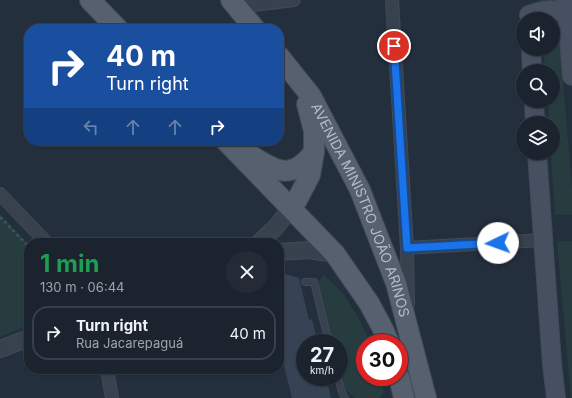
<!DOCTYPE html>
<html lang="en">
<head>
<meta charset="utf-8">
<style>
	body { margin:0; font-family:Inter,sans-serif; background:#242b36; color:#f1f3f6; height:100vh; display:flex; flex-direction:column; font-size:15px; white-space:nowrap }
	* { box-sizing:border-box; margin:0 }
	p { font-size:13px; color:#a0a4aa }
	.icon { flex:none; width:22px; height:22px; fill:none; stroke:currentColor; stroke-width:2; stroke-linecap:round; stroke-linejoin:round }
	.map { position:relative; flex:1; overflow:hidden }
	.sheet { position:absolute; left:24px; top:238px; width:260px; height:136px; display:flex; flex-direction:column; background:#1b232e; border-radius:16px; box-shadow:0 1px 3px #0004,0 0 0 1px #39404a }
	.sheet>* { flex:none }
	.top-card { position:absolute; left:24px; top:24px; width:260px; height:122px; border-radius:16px; box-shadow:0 1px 3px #0004,0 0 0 1px #39404a; background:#1a4fa0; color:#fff; overflow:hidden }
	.tools { position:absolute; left:516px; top:12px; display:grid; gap:8px }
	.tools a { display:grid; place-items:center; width:44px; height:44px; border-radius:50%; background:#1b232e; box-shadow:0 1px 3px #0004,0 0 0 1px #39404a; font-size:20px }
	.speed { position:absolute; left:296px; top:334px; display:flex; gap:8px; font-size:20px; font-weight:700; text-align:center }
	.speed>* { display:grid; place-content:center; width:52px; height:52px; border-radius:50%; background:#1b232e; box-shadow:0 1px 3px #0004,0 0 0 1px #39404a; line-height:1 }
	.speed small { font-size:10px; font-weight:400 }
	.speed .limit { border:6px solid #d22; background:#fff; color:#111 }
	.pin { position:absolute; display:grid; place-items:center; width:34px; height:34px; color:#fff; margin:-17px; border:2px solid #fff; border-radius:50%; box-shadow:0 1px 4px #0007 }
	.me { position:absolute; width:44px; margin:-22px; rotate:267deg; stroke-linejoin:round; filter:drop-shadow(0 0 3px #0008) }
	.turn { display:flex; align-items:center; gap:14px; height:84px; padding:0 16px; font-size:18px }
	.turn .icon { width:52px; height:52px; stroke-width:2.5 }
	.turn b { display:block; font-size:28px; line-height:34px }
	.lanes { display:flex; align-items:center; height:38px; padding:0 16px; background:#0003; justify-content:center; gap:20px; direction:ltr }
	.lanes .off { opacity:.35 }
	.round { display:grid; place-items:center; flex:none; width:42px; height:42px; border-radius:21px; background:#242b36 }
	.overview { display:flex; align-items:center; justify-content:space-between; height:68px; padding:0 16px }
	h1 { font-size:24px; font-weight:700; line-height:30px; color:#1e9e55 }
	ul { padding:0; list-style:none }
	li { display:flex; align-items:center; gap:12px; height:54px; margin:0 8px 6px; padding:0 8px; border:2px solid #39404a; border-radius:16px }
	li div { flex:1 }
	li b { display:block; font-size:15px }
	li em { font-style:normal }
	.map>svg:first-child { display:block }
	.green { fill:#263c3f }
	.building { fill:#364354 }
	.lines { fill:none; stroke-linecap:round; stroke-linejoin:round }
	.service-casing { stroke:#414a57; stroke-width:8 }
	.minor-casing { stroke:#414a57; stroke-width:14 }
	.tertiary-casing { stroke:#414a57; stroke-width:18 }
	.secondary-casing { stroke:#414a57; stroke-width:20 }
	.primary-casing { stroke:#414a57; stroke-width:22 }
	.path { stroke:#3f5557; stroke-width:2.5; stroke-dasharray:3 3; stroke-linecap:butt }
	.service { stroke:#38414e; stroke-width:6 }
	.minor { stroke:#38414e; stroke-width:12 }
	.tertiary { stroke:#38414e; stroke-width:16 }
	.secondary { stroke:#465061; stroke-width:18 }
	.primary { stroke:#56606e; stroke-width:20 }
	.route-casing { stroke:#114b97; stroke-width:10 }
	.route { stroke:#1a73e8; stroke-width:7 }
	.labels { text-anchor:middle; stroke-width:4; stroke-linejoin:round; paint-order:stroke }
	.street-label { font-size:14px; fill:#b4bcc9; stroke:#1d2633 }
</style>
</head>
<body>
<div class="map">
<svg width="572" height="398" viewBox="0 0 572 398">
	<rect width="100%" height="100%" fill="#242f3e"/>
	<g class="green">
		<polygon points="539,0 556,0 572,187 572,215 555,215 551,153 553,153 553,123 549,123 548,101 553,101 553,71 545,71 543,49 553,49 553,19 541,19"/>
		<polygon points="0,214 29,245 29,325 0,337"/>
		<polygon points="557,241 572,241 572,398 571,398"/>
		<polygon points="324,275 344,295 356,314 371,343 365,343 365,377 380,377 384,393 379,398 355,398 346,390 339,363 339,343 333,343 318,287 319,281"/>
	</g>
	<polygon class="building" points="286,274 299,278 309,320 312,319 318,343 305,343 305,377 326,377 331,398 292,398 279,345 279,276"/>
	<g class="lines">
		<g class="service-casing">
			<g id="service">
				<polyline points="305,282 314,282 329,343"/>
				<polyline points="338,377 342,392 345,398"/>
			</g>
		</g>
		<g class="minor-casing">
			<g id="minor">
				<polyline points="392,0 407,248 408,303"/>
				<polyline points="236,7 294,0"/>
				<polyline points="0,194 47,243"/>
				<polyline points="407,248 543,240"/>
				<polyline points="107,369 112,398"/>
			</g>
		</g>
		<g class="tertiary-casing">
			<g id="tertiary">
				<polyline points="259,243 276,227 291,208"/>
				<polyline points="279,252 308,250 335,254"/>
				<polyline points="0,349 29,338"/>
			</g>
		</g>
		<g class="secondary-casing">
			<g id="secondary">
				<polyline points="566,0 572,76"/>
				<path d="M529,15c15,-5 22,-6 38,-3"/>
				<polyline points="531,49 532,71"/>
				<polyline points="534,101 535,123"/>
				<polyline points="537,153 552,364 556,398"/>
			</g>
		</g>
		<g class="primary-casing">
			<g id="primary">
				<polyline points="90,0 118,29"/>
				<polyline points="231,0 255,29"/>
				<path id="s1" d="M279,56l32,40 49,94 36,93 30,115"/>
				<polyline points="226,141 335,254 369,303 384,331 389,343"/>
				<path d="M247,153c28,17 43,30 67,-1v-21l-7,-27"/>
				<polyline points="291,208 297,200 310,175 314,152"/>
				<polyline points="399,377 404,398"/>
			</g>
		</g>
		<polyline class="path" points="0,217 29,247"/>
		<use href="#service" class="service"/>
		<use href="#minor" class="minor"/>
		<use href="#tertiary" class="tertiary"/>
		<use href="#secondary" class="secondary"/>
		<use href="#primary" class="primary"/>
	</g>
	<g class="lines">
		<g class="route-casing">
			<polyline id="route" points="394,46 407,248 498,243"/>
		</g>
		<use href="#route" class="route"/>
	</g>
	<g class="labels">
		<g class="street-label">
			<text dy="5" stroke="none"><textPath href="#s1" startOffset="176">AVENIDA MINISTRO JOÃO ARINOS</textPath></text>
		</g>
	</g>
</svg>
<div class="tools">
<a><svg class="icon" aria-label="sound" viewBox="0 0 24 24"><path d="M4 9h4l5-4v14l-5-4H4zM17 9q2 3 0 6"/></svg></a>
<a><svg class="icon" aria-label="search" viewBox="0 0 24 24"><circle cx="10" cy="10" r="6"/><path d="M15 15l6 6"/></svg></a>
<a><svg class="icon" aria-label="layers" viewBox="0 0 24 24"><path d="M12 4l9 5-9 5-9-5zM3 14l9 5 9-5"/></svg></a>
</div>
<div class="speed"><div>27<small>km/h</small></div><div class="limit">30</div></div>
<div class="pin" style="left:394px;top:46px;background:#d93025"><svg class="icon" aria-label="arrive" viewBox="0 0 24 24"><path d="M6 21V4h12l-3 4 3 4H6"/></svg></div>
<svg class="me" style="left:498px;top:243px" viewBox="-20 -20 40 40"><circle r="19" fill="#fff"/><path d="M0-13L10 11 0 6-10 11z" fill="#1a73e8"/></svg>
<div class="top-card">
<div class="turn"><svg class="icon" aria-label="right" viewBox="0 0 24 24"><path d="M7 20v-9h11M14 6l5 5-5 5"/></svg><div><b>40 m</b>Turn right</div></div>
<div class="lanes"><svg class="icon off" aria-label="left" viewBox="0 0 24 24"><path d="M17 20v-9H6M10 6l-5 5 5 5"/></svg><svg class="icon off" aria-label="ahead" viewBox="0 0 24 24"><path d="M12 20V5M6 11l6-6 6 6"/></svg><svg class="icon off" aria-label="ahead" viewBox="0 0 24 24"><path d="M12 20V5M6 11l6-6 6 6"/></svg><svg class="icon" aria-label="right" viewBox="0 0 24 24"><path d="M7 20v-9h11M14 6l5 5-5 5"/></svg></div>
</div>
<section class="sheet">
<div class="overview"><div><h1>1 min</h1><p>130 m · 06:44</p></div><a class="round"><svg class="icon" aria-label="close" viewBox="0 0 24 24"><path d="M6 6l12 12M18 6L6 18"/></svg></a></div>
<ul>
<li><svg class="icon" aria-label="right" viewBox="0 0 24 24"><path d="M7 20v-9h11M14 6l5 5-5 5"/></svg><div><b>Turn right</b><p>Rua Jacarepaguá</p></div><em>40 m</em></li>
</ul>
</section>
</div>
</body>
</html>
